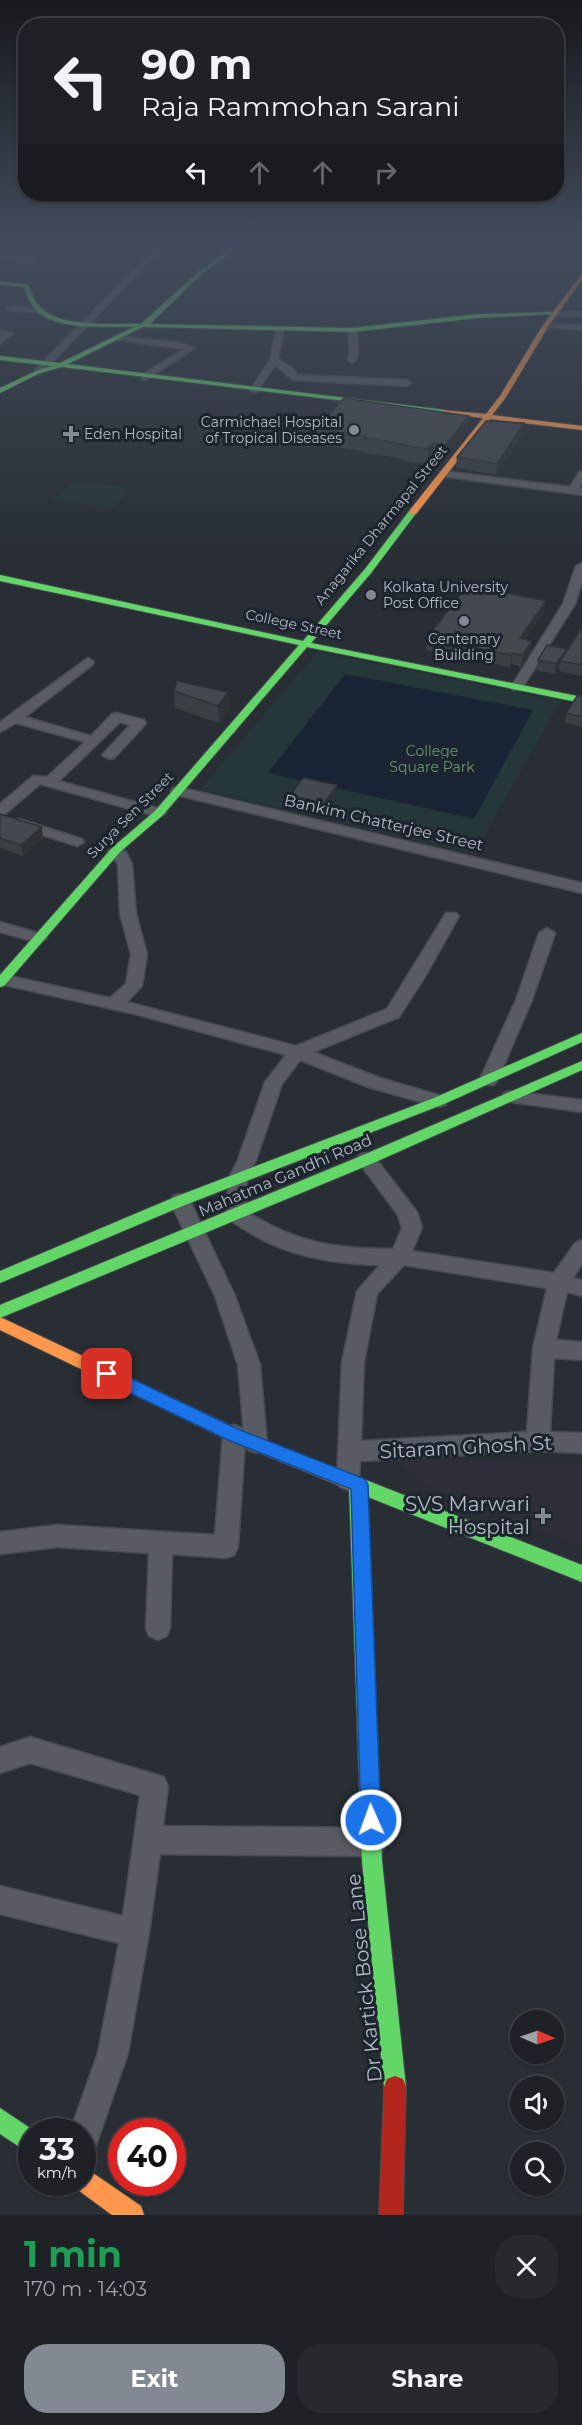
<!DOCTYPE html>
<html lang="en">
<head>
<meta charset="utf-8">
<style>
	body { margin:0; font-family:Montserrat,sans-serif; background:#262a2f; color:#f1f3f6; height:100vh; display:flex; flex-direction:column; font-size:22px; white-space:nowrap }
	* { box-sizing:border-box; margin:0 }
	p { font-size:20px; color:#a1a4a7 }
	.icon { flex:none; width:33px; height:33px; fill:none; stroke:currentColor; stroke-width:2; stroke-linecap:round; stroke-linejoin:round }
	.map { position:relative; height:2215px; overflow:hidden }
	.sheet { display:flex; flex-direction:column; background:#1e2227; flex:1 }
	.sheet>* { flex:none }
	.top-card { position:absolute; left:18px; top:18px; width:546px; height:183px; border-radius:24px; box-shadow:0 2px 4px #0004,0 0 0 2px #3c3f44; background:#1e2227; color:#f1f3f6; overflow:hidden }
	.needle { width:39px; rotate:92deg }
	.buttons { position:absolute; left:510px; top:2010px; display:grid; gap:12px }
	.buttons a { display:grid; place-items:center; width:54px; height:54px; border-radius:50%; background:#1e2227; box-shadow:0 2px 4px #0004,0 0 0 2px #3c3f44; font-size:30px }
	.speed { position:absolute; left:18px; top:2118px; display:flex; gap:12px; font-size:30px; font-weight:700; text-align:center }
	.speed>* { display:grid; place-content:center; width:78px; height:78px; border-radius:50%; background:#1e2227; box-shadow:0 2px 4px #0004,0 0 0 2px #3c3f44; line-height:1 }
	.speed small { font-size:15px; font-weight:400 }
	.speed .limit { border:9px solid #d22; background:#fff; color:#111 }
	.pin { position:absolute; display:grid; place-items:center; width:51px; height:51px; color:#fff; margin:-26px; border-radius:12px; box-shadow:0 3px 9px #0006 }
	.me { position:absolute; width:66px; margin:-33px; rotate:358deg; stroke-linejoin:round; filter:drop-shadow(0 0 4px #0008) }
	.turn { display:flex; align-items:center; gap:21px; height:126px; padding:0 24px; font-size:27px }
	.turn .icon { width:78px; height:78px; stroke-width:2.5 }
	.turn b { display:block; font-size:42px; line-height:51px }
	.lanes { display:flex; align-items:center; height:57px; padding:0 24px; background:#0003; justify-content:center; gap:30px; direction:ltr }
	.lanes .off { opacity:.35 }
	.round { display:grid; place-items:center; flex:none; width:63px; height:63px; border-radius:24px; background:#262a2f }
	.headline { display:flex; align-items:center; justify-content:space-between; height:102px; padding:0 24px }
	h1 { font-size:36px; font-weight:700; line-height:45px; color:#1e9e55 }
	.cta { display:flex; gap:12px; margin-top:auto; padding:12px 24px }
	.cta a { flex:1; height:69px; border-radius:24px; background:#828992; color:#fff; font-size:24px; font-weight:700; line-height:69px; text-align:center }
	.cta a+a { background:#262a2f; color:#f1f3f6 }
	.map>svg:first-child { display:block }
	.medical { fill:#2e2e3a }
	.green { fill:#253739 }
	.water { fill:#192535 }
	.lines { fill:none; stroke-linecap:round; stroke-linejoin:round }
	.street-casing { stroke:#464a51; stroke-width:3 }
	.fast-casing { stroke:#464a51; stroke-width:2 }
	.slow-casing { stroke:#464a51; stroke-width:2 }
	.jam-casing { stroke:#464a51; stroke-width:2 }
	.street { fill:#585c62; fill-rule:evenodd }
	.fast { fill:#63d668; fill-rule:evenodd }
	.slow { fill:#ff974d; fill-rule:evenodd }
	.jam { fill:#b3261e; fill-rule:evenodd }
	.wall { fill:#3a3f44 }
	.shaded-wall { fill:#2f3337 }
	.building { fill:#43494f; stroke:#2f3337; stroke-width:1.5 }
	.route { fill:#1a73e8; stroke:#114b97; stroke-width:1.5 }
	.poi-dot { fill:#828992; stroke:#1c242e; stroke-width:2 }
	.labels { text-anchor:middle; stroke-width:6; stroke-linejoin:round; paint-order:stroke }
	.far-poi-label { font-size:14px; fill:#b2bac5; stroke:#1c242e; text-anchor:start }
	.far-street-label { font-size:14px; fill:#b2bac5; stroke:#1c242e }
	.far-park-label { font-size:14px; fill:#6a9573; stroke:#1c242e }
	.street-label { font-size:16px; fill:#b2bac5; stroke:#1c242e }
	.near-street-label { font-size:20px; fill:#b2bac5; stroke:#1c242e }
	.near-poi-label { font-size:20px; fill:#b2bac5; stroke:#1c242e; text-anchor:end }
</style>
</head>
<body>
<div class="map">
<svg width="582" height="2215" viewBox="0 0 582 2215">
	<rect width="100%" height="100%" fill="#282e34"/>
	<polygon class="medical" points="393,1457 582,1465 582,1547 425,1485"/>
	<g class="green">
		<polygon points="77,483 117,486 130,490 114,508 51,500 70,486"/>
		<polygon points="317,652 561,701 474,854 200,789"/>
	</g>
	<polygon class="water" points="345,674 533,710 474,819 268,773"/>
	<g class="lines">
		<g class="street-casing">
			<g id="street">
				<polygon points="157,246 164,246 41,374 35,374 35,370"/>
				<polygon points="0,255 33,259 37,261 33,263 0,259"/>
				<polygon points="11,306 43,309 47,311 43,313 8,310 7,308"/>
				<rect x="551" y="312" width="31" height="4"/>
				<polygon points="543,323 582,326 582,330 546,327 543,327"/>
				<polygon points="280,327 284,329 278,359 295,370 297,375 407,380 411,383 407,386 293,380 275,365 257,392 251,392 250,390 270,360 276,329"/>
				<polygon points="352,328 356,330 358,351 356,360 352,363 348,360 350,351 348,330"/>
				<polygon points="0,330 14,333 0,344 0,338 3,335 0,334"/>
				<polygon points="114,336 177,342 195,348 145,380 142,379 142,375 184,349 117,340 113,338"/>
				<polygon points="443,471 570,487 579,472 582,471 582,483 579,489 582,489 582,495 440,476 440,472"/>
				<polygon points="582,563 582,582 575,604 521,690 513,690 511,687 563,604 576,566"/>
				<polygon points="88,658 94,662 92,665 25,717 91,736 112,714 117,713 144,720 146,723 144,726 114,758 109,759 102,755 130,725 120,722 59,781 164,810 166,813 159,817 40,784 5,814 0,815 0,804 33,776 47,777 85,742 16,723 0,732 0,722"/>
				<polygon points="178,787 582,883 582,893 173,794 171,791 173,788"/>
				<polygon points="19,819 82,839 84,842 77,846 14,826 12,823 14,820"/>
				<path d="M115,847l11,5 6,12 4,50 11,40 -5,32 -15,16 169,44 91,-37 59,-96h10l3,3 -33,59 -27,42 -86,35 67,26 65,19 3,4 -3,4 -6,2 -71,-20 -68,-27 -18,24 -26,76 -9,18 -1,33c49,32 90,38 147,38l9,-21 -4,-13 -41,-55 2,-5 7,-2 7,2 44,57 5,16 -10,23 142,22 21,-30 7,-3v24l-9,14 9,2v16l-15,-4 -11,48 26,2v18l-28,-2 -4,74 32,1v20l-44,-2 -178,10 -1,19 -3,7 -8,3 -8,-3 -3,-7 5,-118 15,-71 23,-26c-48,-1 -96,-9 -136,-36 -7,-4 -14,-8 -18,-15l3,-36 9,-18 27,-78 21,-27 -151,-41 -135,-30v-10l110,24 16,-14 5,-30 -11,-40 -2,-50 -10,-13zM404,1265l143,23 -14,60 -6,84 -166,9 3,-79 13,-68z"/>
				<polygon points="0,922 45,935 47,938 39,943 0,932"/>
				<polygon points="547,928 555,933 532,1000 497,1081 494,1085 482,1085 479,1081 516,1000 539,933"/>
				<polygon points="510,1091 582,1100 582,1112 504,1101 501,1097 504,1093"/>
				<polygon points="180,1194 187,1196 190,1201 235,1296 260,1365 267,1443 264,1450 256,1453 248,1450 245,1441 238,1547 234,1555 226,1558 172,1554 170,1628 167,1636 158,1640 149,1636 146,1628 149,1553 57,1547 0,1554 0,1532 57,1525 215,1535 223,1435 226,1428 234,1425 242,1428 244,1433 238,1365 215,1296 170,1201 173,1196"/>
				<polygon points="30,1737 164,1777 168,1786 163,1826 372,1828 382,1832 386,1842 382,1852 372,1856 160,1854 149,1933 128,2053 93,2154 82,2158 82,2132 70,2132 98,2053 119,1943 0,1914 0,1886 123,1916 140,1795 30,1763 0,1773 0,1747"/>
			</g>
		</g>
		<g class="fast-casing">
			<g id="fast">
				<path d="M234,246h6l-38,28 -52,50 202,4 126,-14 76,-2 3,2 -79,4 -126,14 -209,-5 -75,37 378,46 -2,3 -382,-46 -22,6 -40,20v-5l36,-17 16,-5 -52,-6v-4l60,7 74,-36c-27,-1 -75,4 -96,-15 -8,-7 -11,-15 -14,-25l-24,-2v-4l28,4c4,8 6,17 14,24 21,19 72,14 99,15l57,-52z"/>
				<polygon points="410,510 417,512 371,573 311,643 582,697 582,703 307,647 163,815 120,852 4,986 0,987 0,975 112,848 155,811 299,645 0,581 0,575 303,641 365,569"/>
				<polygon points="582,1033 582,1042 444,1104 185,1205 0,1283 0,1271 175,1197 434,1098"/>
				<polygon points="582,1061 582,1070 371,1164 0,1318 0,1305 361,1156"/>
				<polygon points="358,1477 582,1565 582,1582 368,1497 382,1861 406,2087 403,2095 395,2098 387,2095 384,2087 362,1861 349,1485 352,1480"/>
				<polygon points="0,2108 36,2132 32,2132 32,2155 0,2134"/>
			</g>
		</g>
		<g class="slow-casing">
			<g id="slow">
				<polygon points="582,274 582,280 549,325 506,397 492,415 582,426 582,430 490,419 416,514 410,514 410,510 483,418 444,413 442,410 486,414 500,396 543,325"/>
				<polygon points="0,1317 240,1430 364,1480 367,1485 364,1490 358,1493 228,1440 0,1330"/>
				<polygon points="82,2167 90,2171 141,2206 144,2215 112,2215 74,2187 72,2182 82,2182"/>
			</g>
		</g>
		<g class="jam-casing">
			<polygon id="jam" points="395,2076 403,2079 406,2087 403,2215 379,2215 384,2087 387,2079"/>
		</g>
		<use href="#street" class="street"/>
		<use href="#fast" class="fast"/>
		<use href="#slow" class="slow"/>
		<use href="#jam" class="jam"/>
	</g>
	<g class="wall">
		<polygon points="524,423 522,434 496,475 456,468 457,457"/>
		<polygon points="316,429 468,431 443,462 433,457 427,464 400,460 400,458 364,453 364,451 316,444"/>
		<polygon points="544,612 525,640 532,641 530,652 521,667 511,664 510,667 426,650 427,638"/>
		<polygon points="582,628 582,676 559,671 559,667 555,674 536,670 538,660 567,649 566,652"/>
		<polygon points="174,691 228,692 229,710 219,723 175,708"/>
		<polygon points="582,697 582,727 565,723 566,713"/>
		<polygon points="336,793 323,812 289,805 289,797"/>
		<polygon points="0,814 43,838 23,856 0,848"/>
	</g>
	<g class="shaded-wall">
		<polygon points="469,416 468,431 443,462 444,447"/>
		<polygon points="524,423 522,434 496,475 497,464"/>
		<polygon points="434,442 433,457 427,464 428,449"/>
		<polygon points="546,601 544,612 518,650 520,638"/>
		<polygon points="532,641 530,652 521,667 523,655"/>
		<polygon points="567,649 565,659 560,661 559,667 555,674 556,664"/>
		<polygon points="513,653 511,664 510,667 511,655"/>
		<polygon points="228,692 229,710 219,723 218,706"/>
		<polygon points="337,785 336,793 323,812 323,805"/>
		<polygon points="42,827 43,838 23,856 21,845"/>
	</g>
	<g class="building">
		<polygon points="344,398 469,416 444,447 434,442 428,449 401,445 402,444 365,438 366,436 316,429"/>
		<polygon points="486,421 524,423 497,464 457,457"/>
		<polygon points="467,585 546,601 520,638 532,641 523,655 513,653 511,655 427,638"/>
		<polygon points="582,628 582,665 560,661"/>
		<polygon points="547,645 567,649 556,664 538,660"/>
		<polygon points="177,681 228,692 218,706 174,691"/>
		<polygon points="577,696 582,697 582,717 566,713"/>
		<polygon points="303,778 337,785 323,805 289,797"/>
		<polygon points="0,814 42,827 21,845 0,838"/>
	</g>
	<linearGradient id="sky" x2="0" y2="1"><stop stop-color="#16191d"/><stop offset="0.44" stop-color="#424c5c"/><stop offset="1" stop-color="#424c5c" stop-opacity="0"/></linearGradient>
	<rect width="582" height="556" fill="url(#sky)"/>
	<polygon class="route" points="107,1367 240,1430 365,1479 368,1485 381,1820 378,1828 371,1831 364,1828 361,1820 351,1489 228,1440 101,1379 99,1374 101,1369"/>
	<g class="poi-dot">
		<circle cx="354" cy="430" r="6"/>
		<path d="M68 425h6v6h6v6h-6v6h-6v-6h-6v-6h6z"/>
		<circle cx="371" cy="595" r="6"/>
		<circle cx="464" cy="621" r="6"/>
		<path d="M540 1507h6v6h6v6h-6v6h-6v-6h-6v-6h6z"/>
	</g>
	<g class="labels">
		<g class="far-poi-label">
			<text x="342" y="427" text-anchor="end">Carmichael Hospital<tspan x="342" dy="16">of Tropical Diseases</tspan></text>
			<text x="84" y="439">Eden Hospital</text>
			<text x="383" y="592">Kolkata University<tspan x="383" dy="16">Post Office</tspan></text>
			<text x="464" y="644" text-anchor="middle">Centenary<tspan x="464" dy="16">Building</tspan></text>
		</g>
		<g class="far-street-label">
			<text transform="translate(381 525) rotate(-51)" y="5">Anagarika Dharmapal Street</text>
			<text transform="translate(294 624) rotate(12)" y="5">College Street</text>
			<text transform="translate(130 815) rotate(-45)" y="5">Surya Sen Street</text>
		</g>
		<g class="far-park-label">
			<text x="432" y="756">College<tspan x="432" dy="16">Square Park</tspan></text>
		</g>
		<g class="street-label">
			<text transform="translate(384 822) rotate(13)" y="6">Bankim Chatterjee Street</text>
			<text transform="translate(285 1175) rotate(-23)" y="6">Mahatma Gandhi Road</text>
		</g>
		<g class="near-street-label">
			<text transform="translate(466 1447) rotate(-3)" y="7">Sitaram Ghosh St</text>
			<text transform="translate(364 1978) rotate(-96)" y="7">Dr Kartick Bose Lane</text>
		</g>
		<g class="near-poi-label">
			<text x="530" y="1511">SVS Marwari<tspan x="530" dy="23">Hospital</tspan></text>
		</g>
	</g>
</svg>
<div class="buttons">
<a><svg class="needle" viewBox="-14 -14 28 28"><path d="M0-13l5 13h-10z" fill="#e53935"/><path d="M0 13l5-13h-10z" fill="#a1a4a7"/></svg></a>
<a><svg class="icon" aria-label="sound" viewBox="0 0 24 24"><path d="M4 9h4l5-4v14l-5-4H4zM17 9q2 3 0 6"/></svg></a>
<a><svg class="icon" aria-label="search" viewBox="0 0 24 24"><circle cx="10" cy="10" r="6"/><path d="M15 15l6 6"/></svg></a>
</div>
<div class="speed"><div>33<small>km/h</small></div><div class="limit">40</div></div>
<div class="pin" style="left:107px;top:1374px;background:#d93025"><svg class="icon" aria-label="arrive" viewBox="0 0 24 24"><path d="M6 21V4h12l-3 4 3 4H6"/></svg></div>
<svg class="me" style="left:371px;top:1820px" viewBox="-20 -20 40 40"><circle r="17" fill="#1a73e8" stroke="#fff" stroke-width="3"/><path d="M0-11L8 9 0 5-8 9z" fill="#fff"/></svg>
<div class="top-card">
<div class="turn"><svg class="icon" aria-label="left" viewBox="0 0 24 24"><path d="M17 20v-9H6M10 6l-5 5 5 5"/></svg><div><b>90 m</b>Raja Rammohan Sarani</div></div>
<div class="lanes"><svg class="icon" aria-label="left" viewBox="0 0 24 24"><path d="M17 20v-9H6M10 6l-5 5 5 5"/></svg><svg class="icon off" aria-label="ahead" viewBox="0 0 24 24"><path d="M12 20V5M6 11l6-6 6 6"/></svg><svg class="icon off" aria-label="ahead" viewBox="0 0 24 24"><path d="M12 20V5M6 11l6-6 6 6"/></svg><svg class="icon off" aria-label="right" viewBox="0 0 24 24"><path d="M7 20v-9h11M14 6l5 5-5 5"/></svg></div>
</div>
</div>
<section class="sheet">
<div class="headline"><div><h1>1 min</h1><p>170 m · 14:03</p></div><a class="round"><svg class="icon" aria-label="close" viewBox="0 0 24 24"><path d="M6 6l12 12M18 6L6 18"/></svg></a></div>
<div class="cta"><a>Exit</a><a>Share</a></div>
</section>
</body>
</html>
